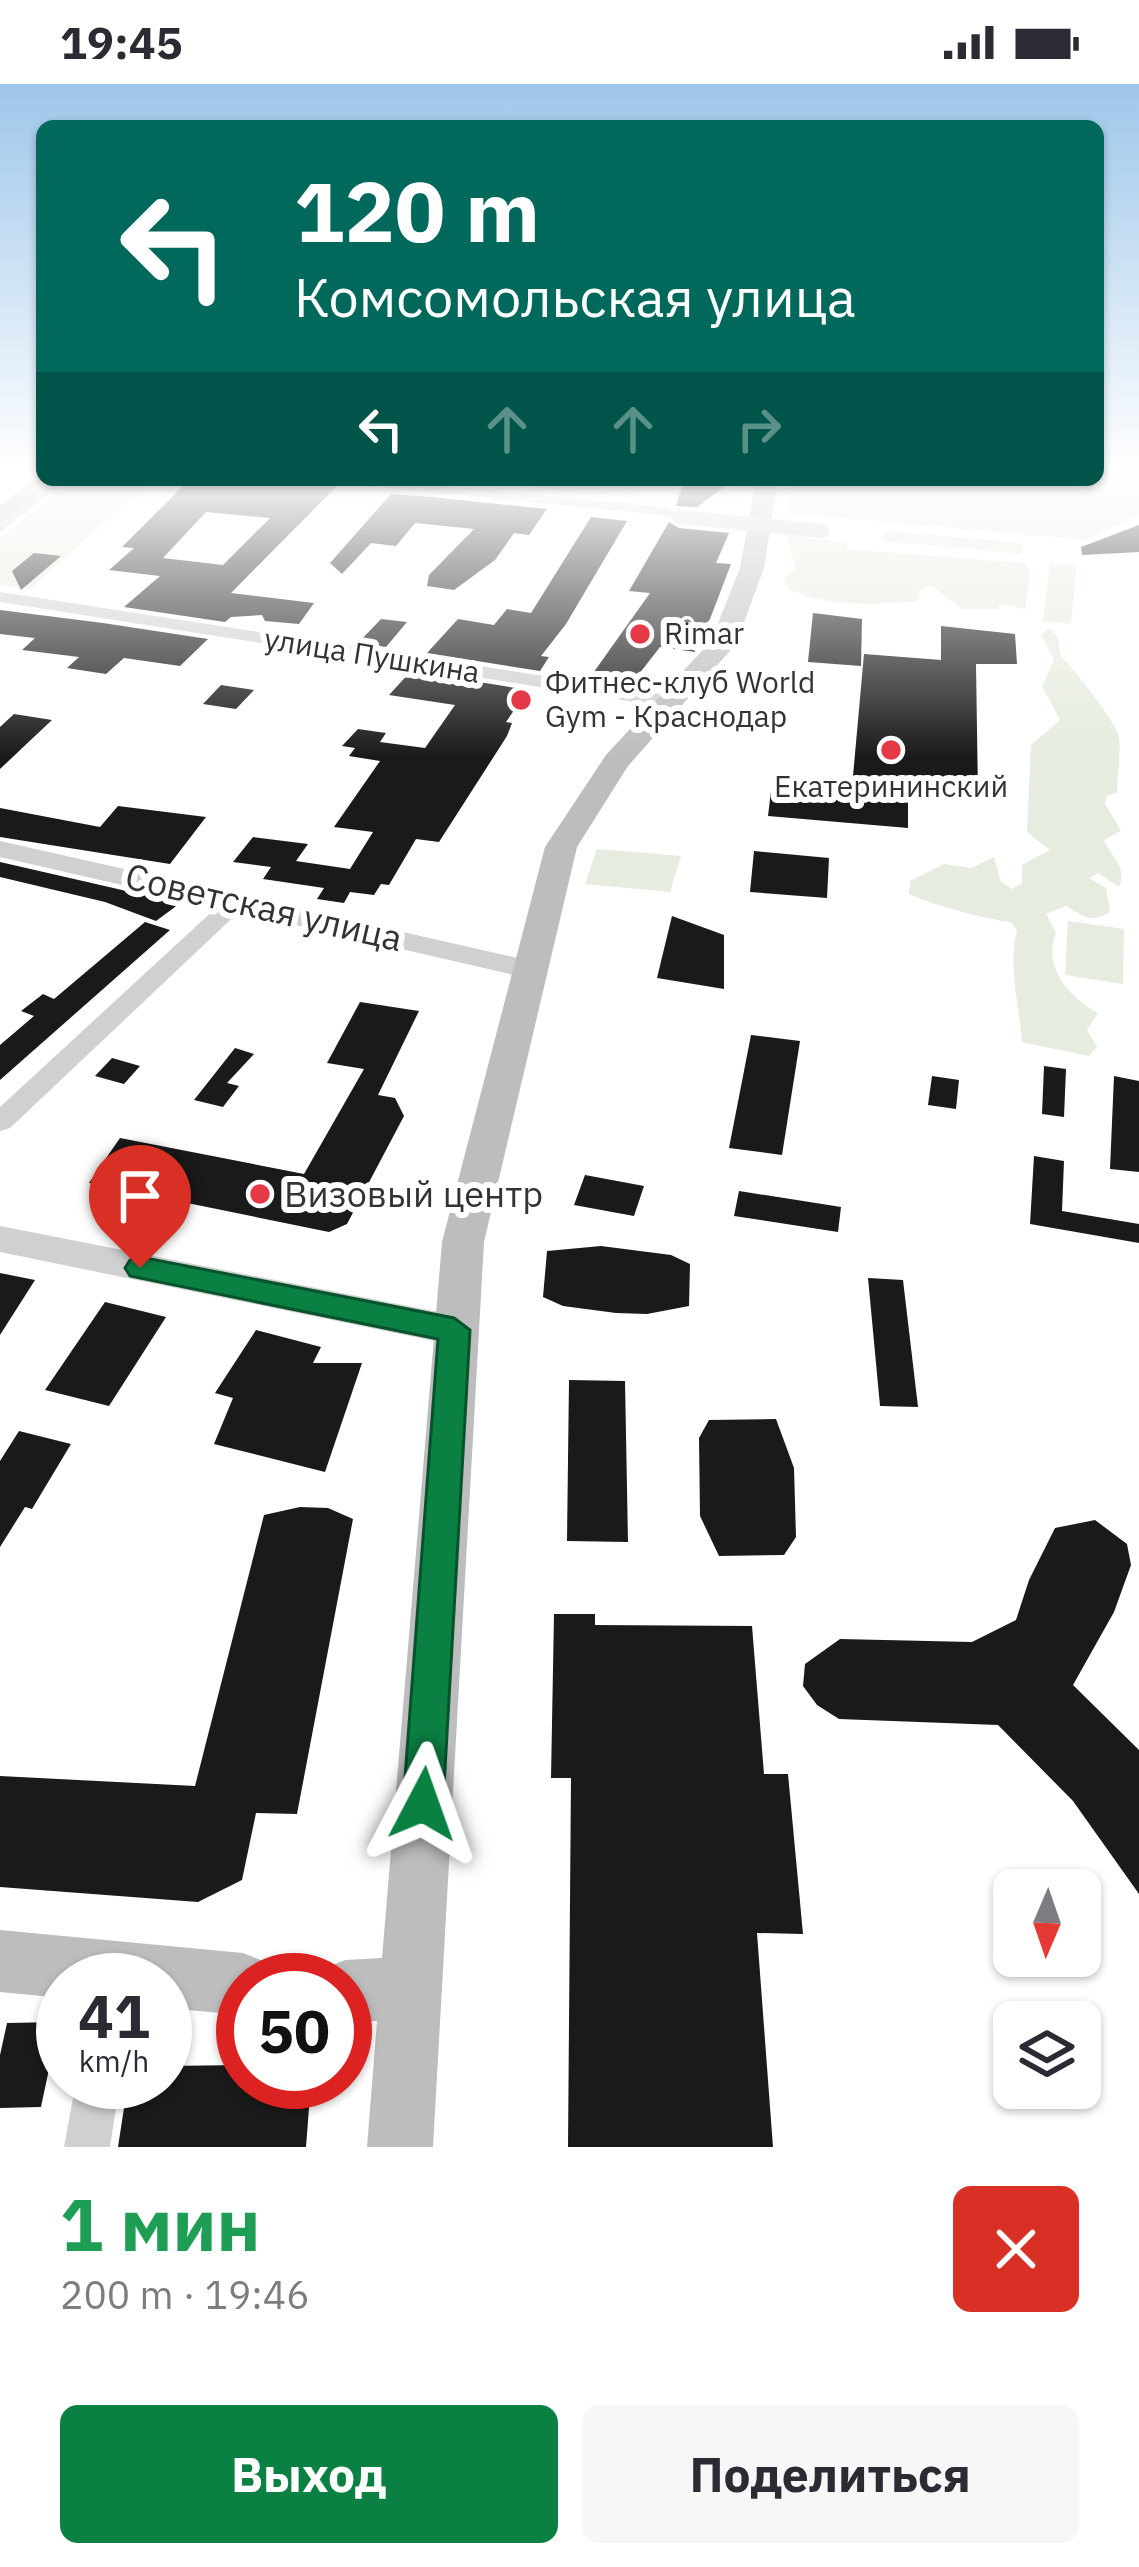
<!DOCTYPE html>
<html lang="ru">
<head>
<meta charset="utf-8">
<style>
	body { margin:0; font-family:"IBM Plex Sans",sans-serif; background:#f7f7f7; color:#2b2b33; height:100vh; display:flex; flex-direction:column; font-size:45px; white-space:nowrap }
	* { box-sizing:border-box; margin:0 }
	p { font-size:39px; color:#7c7c81 }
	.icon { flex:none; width:66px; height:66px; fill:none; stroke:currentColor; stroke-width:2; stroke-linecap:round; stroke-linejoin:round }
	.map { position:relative; height:2063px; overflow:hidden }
	.drawer { display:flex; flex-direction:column; background:#fff; flex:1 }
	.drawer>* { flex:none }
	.top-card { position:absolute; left:36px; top:36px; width:1068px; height:366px; border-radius:18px; box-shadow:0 3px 9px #0004; background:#00695c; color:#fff; overflow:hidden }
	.needle { width:78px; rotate:182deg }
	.fabs { position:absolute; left:993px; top:1785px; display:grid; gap:24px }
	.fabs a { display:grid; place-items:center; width:108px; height:108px; border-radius:18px; background:#fff; box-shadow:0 3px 9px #0004; font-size:60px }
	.speed { position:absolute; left:36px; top:1869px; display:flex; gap:24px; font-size:60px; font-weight:700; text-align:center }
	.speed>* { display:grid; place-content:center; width:156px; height:156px; border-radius:50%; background:#fff; box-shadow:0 3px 9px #0004; line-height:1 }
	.speed small { font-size:30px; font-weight:400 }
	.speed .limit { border:18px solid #d22; background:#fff; color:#111 }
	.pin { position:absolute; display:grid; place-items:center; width:102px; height:102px; color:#fff; margin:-123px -51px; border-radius:50% 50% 50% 0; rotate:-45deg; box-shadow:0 0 12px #0007 }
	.pin .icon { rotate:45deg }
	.me { position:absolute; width:132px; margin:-66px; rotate:4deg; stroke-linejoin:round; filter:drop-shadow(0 0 9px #0008) }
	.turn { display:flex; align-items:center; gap:42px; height:252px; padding:0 60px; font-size:54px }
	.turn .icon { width:156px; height:156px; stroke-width:2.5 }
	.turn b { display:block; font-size:84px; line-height:102px }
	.lanes { display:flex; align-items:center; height:114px; padding:0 60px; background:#0003; justify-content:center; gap:60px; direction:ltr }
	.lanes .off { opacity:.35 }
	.round { display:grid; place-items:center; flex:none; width:126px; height:126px; border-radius:18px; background:#f7f7f7 }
	.overview { display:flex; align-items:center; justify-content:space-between; height:204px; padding:0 60px }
	h1 { font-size:72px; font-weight:700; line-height:90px; color:#1e9e55 }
	.primary-button { display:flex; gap:24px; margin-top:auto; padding:24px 60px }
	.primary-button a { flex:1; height:138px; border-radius:18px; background:#0b8043; color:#fff; font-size:48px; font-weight:700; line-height:138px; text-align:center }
	.primary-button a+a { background:#f7f7f7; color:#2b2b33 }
	.status { display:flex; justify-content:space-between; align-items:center; height:84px; padding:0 60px; background:#fff; direction:ltr }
	.status svg { height:33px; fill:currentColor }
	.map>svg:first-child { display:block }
	.green { fill:#e6ecdf }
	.building { fill:#1a1a1a; fill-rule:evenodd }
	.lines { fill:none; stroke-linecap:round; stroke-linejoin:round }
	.pedestrian { fill:#d0d0d0; fill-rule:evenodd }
	.minor { fill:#d0d0d0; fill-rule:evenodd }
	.tertiary { fill:#d0d0d0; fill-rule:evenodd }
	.secondary { fill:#bdbdbd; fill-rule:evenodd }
	.pedestrian-bridge { stroke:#d0d0d0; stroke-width:14 }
	.route { fill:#0b8043; stroke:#07532c; stroke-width:3 }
	.poi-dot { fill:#e63946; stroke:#fff; stroke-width:4.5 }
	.labels { text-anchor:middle; stroke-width:12; stroke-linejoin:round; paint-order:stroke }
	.far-poi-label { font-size:30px; fill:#333; stroke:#fff; text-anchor:start }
	.far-street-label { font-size:30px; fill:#333; stroke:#fff }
	.street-label { font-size:36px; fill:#333; stroke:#fff }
	.poi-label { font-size:36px; fill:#333; stroke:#fff; text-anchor:start }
</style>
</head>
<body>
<div class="status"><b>19:45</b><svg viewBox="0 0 49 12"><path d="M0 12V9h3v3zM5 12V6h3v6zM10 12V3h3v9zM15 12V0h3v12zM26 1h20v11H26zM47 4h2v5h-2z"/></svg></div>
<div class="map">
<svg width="1139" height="2063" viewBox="0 0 1139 2063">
	<rect width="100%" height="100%" fill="#fff"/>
	<g class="green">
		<polygon points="1098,384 1139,395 1139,431 1086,456 787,429 791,396 1098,396"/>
		<polygon points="73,396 152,396 30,505 0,501 0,454"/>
		<polygon points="456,396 639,396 640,406 618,412"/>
		<polygon points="885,447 1023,459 1022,470 883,457"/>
		<path d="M786,450l62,9 -2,6 179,14 5,10 -5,36 -24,-5 -4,5h-35l-31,-24 -11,5 -3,11c-40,4 -97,6 -131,-14l-1,-11 11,-7z"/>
		<polygon points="1050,479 1077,482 1071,540 1043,537"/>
		<path d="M1050,544l8,10 3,19c12,10 53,63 57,77 4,15 -1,42 -1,58l-10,4 -2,8 16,27 -17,9c6,17 24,25 15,47l-21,-14 -9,5 17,10 4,24c-20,12 -26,4 -44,-6l-20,8 10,19c-15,34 15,66 42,80l-11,17 10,17 -8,9 -67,-14c-3,-37 -14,-77 -5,-112l-6,-8c-22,-2 -82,-18 -102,-28l1,-13 34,-17 27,4 23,-11 7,25 11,7 10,-6v-18l28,-15 -23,-18 4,-87 29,-25 -18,-34 12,-26 -13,-25z"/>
		<polygon points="597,765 681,772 670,808 585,800"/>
		<polygon points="1068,837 1124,845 1123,900 1065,891"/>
	</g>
	<g class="building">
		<path d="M189,396l148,6 -106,107 83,10 -15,21 -34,-3 -3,-6 -31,2 -6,5 -101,-15 36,-31 -51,-6 25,-22 -12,-1zM206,428l64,6 -47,47 -60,-7z"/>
		<polygon points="684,396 704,396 725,402 697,423 676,422"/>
		<polygon points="391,410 431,413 547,425 529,451 514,449 495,476 454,506 427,502 429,491 474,445 415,439 396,462 371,459 342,490 330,479"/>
		<polygon points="591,433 627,437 566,540 541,572 549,573 540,587 427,569 458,535 494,541 507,525 531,529"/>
		<polygon points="669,438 679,444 729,449 716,479 731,480 710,535 693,558 695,568 660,563 632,599 591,592 650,509 629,507"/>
		<polygon points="1139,441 1139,468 1082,471 1081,463"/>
		<polygon points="34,469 61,472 21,506 12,487"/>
		<polygon points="0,526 103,539 208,555 180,582 124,574 106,590 67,584 79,573 22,566 35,554 0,550"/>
		<polygon points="813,529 862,535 861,582 808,578"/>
		<polygon points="381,535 407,538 386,563 358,559"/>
		<polygon points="941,542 1015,550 1017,580 976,580 978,711 908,705 908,744 768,732 771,707 851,714 864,570 941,576"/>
		<polygon points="411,587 528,606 506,638 512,639 507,652 439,758 416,755 389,801 381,800 374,811 350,808 344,819 317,815 324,804 263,795 271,783 233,778 253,753 308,760 296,777 350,785 373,748 334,743 380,677 349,672 355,664 342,662 358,645 386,649 380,658 425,664 455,621 389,611"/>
		<polygon points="221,601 254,606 236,625 203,620"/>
		<polygon points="14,630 52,636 0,685 0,643"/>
		<polygon points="118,722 206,733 170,780 0,753 0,724 100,743"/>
		<polygon points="754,767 829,774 827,814 750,808"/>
		<polygon points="0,778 170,817 179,820 156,837 105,818 0,793"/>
		<polygon points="672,832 724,851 724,905 657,894"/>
		<polygon points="145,838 170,846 0,996 0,961 34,932 21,927 43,910 54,915"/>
		<polygon points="360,918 419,927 378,1011 395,1014 404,1032 347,1140 329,1148 89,1099 120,1054 304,1090 364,985 327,979"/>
		<polygon points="751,951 800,957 782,1071 729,1064"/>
		<polygon points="235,964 254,970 227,999 239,1002 223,1023 194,1016"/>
		<polygon points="112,974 140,982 124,1000 95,992"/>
		<polygon points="1044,982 1066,985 1064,1033 1042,1030"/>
		<polygon points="932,992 959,996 956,1025 928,1021"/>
		<polygon points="1114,992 1139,997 1139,1088 1110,1085"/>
		<polygon points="1034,1072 1064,1077 1062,1127 1139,1140 1139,1159 1030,1140"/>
		<polygon points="585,1091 644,1102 634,1132 574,1121"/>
		<polygon points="739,1107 841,1123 838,1148 734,1132"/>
		<polygon points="601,1162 671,1171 690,1180 689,1222 647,1230 616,1229 563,1222 543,1213 547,1167"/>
		<polygon points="0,1189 35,1196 0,1251"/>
		<polygon points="868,1194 903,1196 918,1323 880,1322"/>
		<polygon points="105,1218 166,1233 109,1322 45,1306"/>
		<polygon points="256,1246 321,1263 313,1279 362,1279 325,1388 214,1360 233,1314 215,1309"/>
		<polygon points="569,1296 625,1297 628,1458 567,1457"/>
		<polygon points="776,1335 794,1384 796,1453 784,1471 719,1472 700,1432 699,1354 709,1336"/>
		<polygon points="19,1347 71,1360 32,1425 25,1423 0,1463 0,1377"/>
		<polygon points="300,1423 328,1424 353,1435 297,1730 256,1729 242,1796 198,1818 0,1803 0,1692 195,1702 264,1431"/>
		<polygon points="1095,1436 1127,1460 1131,1481 1114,1528 1073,1601 1139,1666 1139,1810 1073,1717 998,1641 839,1635 817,1621 803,1602 805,1580 840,1555 972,1558 1016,1536 1029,1496 1055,1444"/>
		<polygon points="554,1530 595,1530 595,1541 752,1542 764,1690 788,1690 803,1850 757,1849 773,2063 568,2063 571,1694 551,1694"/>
		<polygon points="59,1938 41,2023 0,2024 0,1971 7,1939"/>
		<polygon points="243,1981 243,1998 311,1998 306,2063 118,2063 128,1998 165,1998 165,1982"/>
	</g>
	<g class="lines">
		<polygon class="pedestrian" points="338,396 381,396 664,423 686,433 680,437 662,431 344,400"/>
		<g class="minor">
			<polygon points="1113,384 1139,385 1139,395 1115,387"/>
			<polygon points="0,508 674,612 684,618 674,624 0,518"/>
			<polygon points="237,810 245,812 249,817 245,822 10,1044 0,1047 0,1023 229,812"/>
			<polygon points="76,1998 120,1998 110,2063 64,2063"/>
		</g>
		<g class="tertiary">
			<polygon points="47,396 68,396 0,448 0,432"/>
			<polygon points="0,757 527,876 542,885 527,894 0,773"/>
			<polygon points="0,1142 454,1231 467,1236 473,1246 467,1256 454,1261 0,1168"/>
		</g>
		<g class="secondary">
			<polygon points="39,391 58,396 0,439 0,421"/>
			<polygon points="756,396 778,396 764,484 736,560 628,682 577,763 484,1158 433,2063 367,2063 377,1937 345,1938 345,1896 318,1896 323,1885 345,1876 382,1874 442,1158 545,763 606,671 711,557 740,484"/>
			<polygon points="0,1846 243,1869 265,1878 272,1896 243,1896 243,1931 165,1924 165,1896 63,1896 63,1914 0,1908"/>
		</g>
		<polyline class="pedestrian-bridge" points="680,433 822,447"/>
	</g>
	<linearGradient id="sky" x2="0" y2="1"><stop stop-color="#9ec6ea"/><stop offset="0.57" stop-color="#fff"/><stop offset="1" stop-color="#fff" stop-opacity="0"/></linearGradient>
	<rect width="1139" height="673" fill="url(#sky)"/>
	<polygon class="route" points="140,1173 454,1234 470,1246 443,1720 437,1734 423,1740 409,1734 403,1720 438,1255 130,1192 125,1184 130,1176"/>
	<g class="poi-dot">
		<circle cx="640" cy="550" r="12"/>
		<circle cx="521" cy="616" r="12"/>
		<circle cx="891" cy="666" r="12"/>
		<circle cx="260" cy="1110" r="12"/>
	</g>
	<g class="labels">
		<g class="far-poi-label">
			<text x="664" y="560">Rimar</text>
			<text x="545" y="609">Фитнес-клуб World<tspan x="545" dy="34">Gym - Краснодар</tspan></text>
			<text x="891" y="713" text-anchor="middle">Екатерининский</text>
		</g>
		<g class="far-street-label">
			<text transform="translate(372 572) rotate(9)" y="10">улица Пушкина</text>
		</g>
		<g class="street-label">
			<text transform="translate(264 823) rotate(13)" y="13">Советская улица</text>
		</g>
		<g class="poi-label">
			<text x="284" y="1123">Визовый центр</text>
		</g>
	</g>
</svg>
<div class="fabs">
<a><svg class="needle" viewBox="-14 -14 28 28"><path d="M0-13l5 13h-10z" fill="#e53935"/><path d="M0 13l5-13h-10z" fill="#7c7c81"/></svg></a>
<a><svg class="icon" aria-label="layers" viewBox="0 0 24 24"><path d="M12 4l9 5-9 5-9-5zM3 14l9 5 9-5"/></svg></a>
</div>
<div class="speed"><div>41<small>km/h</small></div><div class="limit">50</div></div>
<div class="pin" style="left:140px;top:1184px;background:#d93025"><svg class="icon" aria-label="arrive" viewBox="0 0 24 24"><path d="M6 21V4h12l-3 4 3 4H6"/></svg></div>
<svg class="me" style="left:423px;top:1720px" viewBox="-20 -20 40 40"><path d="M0-17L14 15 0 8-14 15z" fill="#0b8043" stroke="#fff" stroke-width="4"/></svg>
<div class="top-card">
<div class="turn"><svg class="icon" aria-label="left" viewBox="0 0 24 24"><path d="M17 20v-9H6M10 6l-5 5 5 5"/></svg><div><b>120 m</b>Комсомольская улица</div></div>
<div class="lanes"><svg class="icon" aria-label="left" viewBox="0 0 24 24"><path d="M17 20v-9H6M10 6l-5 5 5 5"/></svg><svg class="icon off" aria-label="ahead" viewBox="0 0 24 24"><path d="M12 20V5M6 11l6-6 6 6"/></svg><svg class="icon off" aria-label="ahead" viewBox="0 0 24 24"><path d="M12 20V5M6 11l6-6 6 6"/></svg><svg class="icon off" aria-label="right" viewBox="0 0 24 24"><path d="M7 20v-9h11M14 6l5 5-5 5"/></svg></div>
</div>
</div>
<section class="drawer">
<div class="overview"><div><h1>1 мин</h1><p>200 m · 19:46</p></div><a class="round" style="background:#d93025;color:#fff"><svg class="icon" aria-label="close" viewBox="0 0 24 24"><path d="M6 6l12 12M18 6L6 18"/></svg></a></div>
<div class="primary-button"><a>Выход</a><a>Поделиться</a></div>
</section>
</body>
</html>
